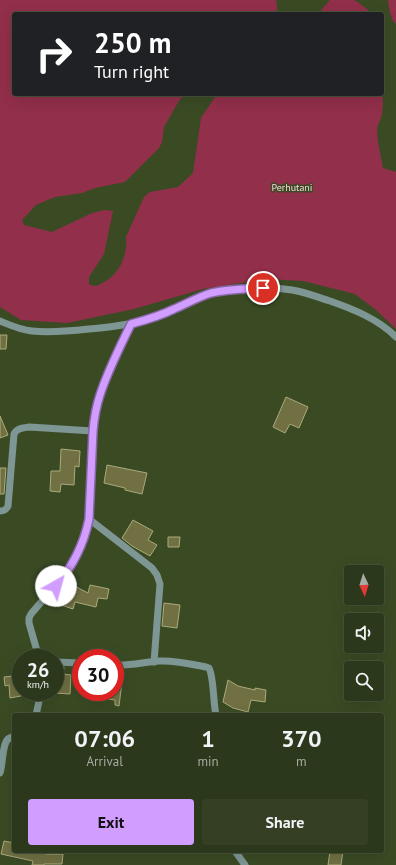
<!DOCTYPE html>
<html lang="en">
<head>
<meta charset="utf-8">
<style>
	body { margin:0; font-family:"PT Sans",sans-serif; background:#343f24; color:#f1f3f6; height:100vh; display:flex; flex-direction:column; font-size:15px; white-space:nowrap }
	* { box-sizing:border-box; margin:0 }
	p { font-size:13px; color:#a6aca3 }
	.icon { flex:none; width:22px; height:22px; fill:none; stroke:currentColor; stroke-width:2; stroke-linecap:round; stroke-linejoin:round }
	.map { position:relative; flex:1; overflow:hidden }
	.details { position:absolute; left:12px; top:713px; width:372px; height:140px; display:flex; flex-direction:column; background:#2c381b; border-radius:4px; box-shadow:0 4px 16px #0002,0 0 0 1px #48523a }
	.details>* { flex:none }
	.guide { position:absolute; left:12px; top:12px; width:372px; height:84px; border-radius:4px; box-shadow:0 4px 16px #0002,0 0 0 1px #48523a; background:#202124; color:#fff; overflow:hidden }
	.needle { width:26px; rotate:176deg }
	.buttons { position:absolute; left:344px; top:565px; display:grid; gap:8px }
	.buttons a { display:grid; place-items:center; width:40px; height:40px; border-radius:4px; background:#2c381b; box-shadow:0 4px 16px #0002,0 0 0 1px #48523a; font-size:20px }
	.speed { position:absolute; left:12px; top:649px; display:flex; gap:8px; font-size:20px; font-weight:700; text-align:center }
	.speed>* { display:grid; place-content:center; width:52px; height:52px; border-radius:50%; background:#2c381b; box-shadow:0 4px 16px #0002,0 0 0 1px #48523a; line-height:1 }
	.speed small { font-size:10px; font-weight:400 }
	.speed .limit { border:6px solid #d22; background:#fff; color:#111 }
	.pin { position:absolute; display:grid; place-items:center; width:34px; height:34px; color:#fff; margin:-17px; border:2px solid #fff; border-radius:50%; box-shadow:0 1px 4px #0007 }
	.me { position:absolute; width:44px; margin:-22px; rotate:38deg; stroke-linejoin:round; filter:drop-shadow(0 0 3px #0008) }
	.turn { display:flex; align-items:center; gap:14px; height:84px; padding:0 16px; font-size:18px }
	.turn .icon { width:52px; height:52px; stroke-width:2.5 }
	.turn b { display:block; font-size:28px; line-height:34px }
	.eta { display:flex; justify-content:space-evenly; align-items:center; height:68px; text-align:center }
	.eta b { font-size:24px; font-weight:600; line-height:28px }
	.primary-button { display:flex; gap:8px; margin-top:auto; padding:8px 16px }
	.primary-button a { flex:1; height:46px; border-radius:4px; background:#d19dfe; color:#111; font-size:16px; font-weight:600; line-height:46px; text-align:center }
	.primary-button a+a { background:#343f24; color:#f1f3f6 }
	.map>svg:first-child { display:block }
	.green { fill:#922f4a }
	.building { fill:#707043; stroke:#aaaa7b }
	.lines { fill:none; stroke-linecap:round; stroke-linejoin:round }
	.minor { stroke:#7e9794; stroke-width:7 }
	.route-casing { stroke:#8866a5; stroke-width:10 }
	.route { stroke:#d19dfe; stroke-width:7 }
	.labels { text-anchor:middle; stroke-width:3; stroke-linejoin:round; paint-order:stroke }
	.park-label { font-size:10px; fill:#fad8dd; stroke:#3a4b24 }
</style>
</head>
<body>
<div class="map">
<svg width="396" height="865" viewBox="0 0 396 865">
	<rect width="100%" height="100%" fill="#3a4b24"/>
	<g class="green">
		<path d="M0,0h276l1,6v8h-263v80h172l-6,5 -16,28 -2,15 -3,6 -34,34 -30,6 -13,5 -27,4 -19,8 -14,15 2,5 28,7 40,-19 13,-3 8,1 -9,43 -15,23v7c2,1 4,2 6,2 3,0 7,-3 9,-4 16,-8 24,-28 22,-45l18,-40 6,-5 28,-5 15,-14 8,-55 16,-24h165l1,8 -1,13 -5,13 1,14 5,26 13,4v157l-20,-19 -21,-16 -52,-13 -37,-2 -63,10 -69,20 -67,14 -46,-3 -21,-13z"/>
		<polygon points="330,0 354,0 358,2 368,10 368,14 319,14 322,9"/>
		<path d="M388,0h8v24c-6,-5 -7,-16 -8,-24z"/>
	</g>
	<g class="building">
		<polygon points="0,335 7,335 6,349 0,349"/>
		<polygon points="286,397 308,407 299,428 290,424 285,433 273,427"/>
		<polygon points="0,416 8,435 0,438"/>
		<polygon points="61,449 80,451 79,467 75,466 74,485 61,484 60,492 50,491 51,471 60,471"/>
		<polygon points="107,465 147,473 142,494 125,490 125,488 104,483"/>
		<polygon points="0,468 6,468 4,494 0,494"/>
		<polygon points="133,520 153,531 148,540 157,545 150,556 132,546 122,538"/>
		<polygon points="168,537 180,537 179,547 168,547"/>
		<polygon points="67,582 88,593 90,585 109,589 107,599 98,598 96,607 75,602 73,609 61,605 65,594 62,592"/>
		<polygon points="164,603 180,605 177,628 162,626"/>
		<polygon points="55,667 64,667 63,674 71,675 70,694 55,693"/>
		<polygon points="115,673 123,674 119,706 115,705 115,700 100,698 100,692 115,692"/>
		<polygon points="21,675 21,696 10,698 9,685 5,686 4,677"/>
		<polygon points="228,680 238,686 255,690 255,688 266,690 265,702 251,700 248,712 233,708 223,702"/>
		<polygon points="4,841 14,843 14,851 46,851 46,854 63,854 62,864 44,864 44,865 32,865 33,861 1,854"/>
		<polygon points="330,851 343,851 341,865 328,865"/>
	</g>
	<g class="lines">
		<g class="minor">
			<path d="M0,321c10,4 20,9 32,10 19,2 38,0 57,-2 24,-2 49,-5 71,-14 17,-6 33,-17 50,-21 23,-6 59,-8 82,-4 13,2 25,7 38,11 23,8 48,18 66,36"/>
			<path d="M0,511c4,0 6,-1 8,-5l6,-72c3,-6 9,-6 15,-7l64,4"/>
			<polyline points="89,519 152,568 157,575 160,584 154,662"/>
			<path d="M39,658l-10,-35v-5l2,-4c27,-32 49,-53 58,-95l4,-88 2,-13 5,-23 7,-18 24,-53"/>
			<polyline points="55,662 81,663"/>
			<path d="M115,665c15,1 29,-3 44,-4 16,-1 32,3 47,6l3,1c5,10 4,34 7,47"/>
			<polyline points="36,715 41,692"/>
			<path d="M0,773c3,-9 2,-28 8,-34 2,-1 4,-2 6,-3"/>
			<polyline points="235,851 245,865"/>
		</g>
	</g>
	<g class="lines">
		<g class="route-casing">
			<path id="route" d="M56,586c17,-20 28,-42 33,-67l4,-88c1,-12 3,-24 7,-36 8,-25 20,-48 31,-71 15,-4 29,-8 43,-15 12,-5 24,-12 37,-16 17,-4 35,-4 52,-5"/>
		</g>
		<use href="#route" class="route"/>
	</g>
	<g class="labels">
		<g class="park-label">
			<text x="292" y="191">Perhutani</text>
		</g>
	</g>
</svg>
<div class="buttons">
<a><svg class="needle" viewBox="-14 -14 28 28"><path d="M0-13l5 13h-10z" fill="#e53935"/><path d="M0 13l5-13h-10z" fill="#a6aca3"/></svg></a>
<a><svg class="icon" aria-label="sound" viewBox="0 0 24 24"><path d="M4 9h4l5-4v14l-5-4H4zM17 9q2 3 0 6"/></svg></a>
<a><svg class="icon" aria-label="search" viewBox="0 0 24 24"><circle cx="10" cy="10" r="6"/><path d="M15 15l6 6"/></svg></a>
</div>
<div class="speed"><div>26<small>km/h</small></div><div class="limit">30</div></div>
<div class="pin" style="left:263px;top:288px;background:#d93025"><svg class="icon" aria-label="arrive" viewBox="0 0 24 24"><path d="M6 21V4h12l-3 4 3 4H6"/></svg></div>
<svg class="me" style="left:56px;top:586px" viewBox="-20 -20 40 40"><circle r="19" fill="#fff"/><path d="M0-13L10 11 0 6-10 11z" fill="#d19dfe"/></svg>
<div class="guide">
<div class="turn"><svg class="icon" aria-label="right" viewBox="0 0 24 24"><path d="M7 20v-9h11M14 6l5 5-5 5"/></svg><div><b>250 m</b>Turn right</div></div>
</div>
<section class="details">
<div class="eta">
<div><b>07:06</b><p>Arrival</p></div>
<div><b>1</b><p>min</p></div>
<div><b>370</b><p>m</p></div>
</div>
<div class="primary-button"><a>Exit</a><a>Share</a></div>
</section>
</div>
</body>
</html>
